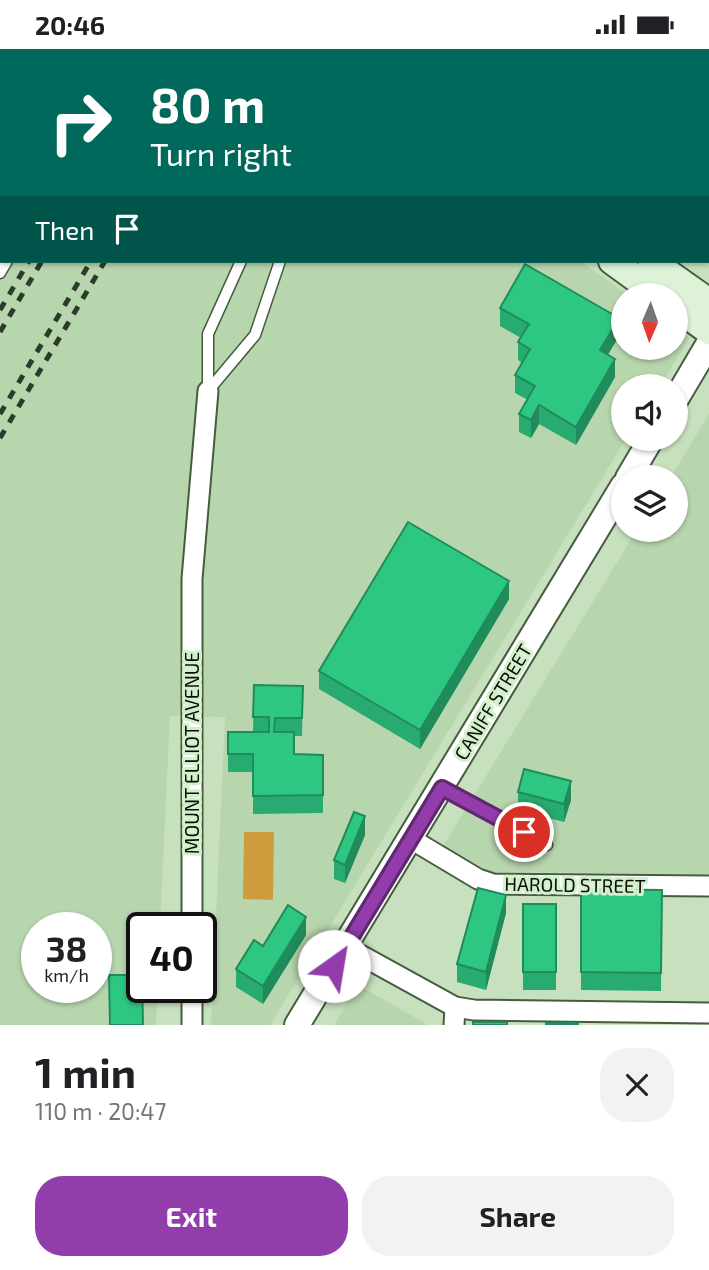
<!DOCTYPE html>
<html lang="en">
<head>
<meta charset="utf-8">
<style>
	body { margin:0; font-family:"Exo 2",sans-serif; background:#f2f2f2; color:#202124; height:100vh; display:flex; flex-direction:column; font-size:26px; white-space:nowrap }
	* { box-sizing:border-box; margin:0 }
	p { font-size:23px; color:#757577 }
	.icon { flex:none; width:38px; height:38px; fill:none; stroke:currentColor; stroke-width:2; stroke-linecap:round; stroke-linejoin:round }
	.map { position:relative; height:976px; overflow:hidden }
	.panel { display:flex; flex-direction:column; background:#fff; flex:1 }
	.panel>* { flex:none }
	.banner { position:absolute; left:0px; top:0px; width:710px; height:214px; box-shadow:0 2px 5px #0004; background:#00695c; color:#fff; overflow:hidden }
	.needle { width:46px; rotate:182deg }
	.buttons { position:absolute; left:611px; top:234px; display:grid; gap:14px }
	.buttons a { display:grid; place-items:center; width:77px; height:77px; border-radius:50%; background:#fff; box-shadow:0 2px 5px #0004; font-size:35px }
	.speed { position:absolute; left:21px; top:863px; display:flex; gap:14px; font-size:35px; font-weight:700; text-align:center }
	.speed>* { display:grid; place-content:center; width:91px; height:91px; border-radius:50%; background:#fff; box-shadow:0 2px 5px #0004; line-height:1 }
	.speed small { font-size:18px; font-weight:400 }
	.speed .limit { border:4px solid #111; border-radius:10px; background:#fff; color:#111 }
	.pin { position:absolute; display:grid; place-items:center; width:60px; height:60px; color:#fff; margin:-30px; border:4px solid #fff; border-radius:50%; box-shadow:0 2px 7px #0007 }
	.me { position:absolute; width:77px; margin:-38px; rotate:32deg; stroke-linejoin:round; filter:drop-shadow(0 0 5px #0008) }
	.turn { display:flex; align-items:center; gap:24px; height:147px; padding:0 35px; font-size:32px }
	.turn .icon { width:91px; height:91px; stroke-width:2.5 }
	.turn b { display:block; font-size:49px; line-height:60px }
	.then { display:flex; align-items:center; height:66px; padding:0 35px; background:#0003; gap:14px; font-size:26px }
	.round { display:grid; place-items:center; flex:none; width:74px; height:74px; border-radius:28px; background:#f2f2f2 }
	.headline { display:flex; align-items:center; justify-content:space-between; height:119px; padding:0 35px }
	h1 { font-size:42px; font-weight:700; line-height:52px }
	.cta { display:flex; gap:14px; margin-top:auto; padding:14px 35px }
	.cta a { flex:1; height:80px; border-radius:28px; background:#923dab; color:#fff; font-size:28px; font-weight:700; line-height:80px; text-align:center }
	.cta a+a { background:#f2f2f2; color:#202124 }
	.status { display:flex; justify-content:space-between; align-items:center; height:49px; padding:0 35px; background:#fff; direction:ltr }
	.status svg { height:19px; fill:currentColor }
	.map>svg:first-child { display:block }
	.built { fill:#b8d6ae; fill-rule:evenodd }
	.green { fill:#d09b3d }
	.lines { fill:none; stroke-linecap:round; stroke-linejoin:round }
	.service-casing { stroke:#465c3f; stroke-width:13 }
	.minor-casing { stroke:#465c3f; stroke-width:23 }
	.tertiary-casing { stroke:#465c3f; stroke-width:28 }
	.secondary-casing { stroke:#465c3f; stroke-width:30 }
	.service { stroke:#fff; stroke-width:10 }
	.minor { stroke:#fff; stroke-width:19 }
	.tertiary { stroke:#fff; stroke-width:24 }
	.secondary { stroke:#def2d7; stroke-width:26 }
	.rail { stroke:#2e3a2b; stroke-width:5; stroke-dasharray:9 9; stroke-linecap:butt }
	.wall { fill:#28ab70 }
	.shaded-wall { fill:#208b5b }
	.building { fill:#2ec782; stroke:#208b5b; stroke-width:2 }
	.route-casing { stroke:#5f286f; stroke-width:18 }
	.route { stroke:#923dab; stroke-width:12 }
	.labels { text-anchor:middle; stroke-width:6; stroke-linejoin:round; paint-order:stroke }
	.street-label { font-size:19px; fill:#070f05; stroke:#d4efcc }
</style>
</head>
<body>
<div class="status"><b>20:46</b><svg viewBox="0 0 49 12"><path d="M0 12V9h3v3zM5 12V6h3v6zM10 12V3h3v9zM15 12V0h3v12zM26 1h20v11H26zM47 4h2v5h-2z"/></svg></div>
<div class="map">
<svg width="709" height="976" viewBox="0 0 709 976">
	<rect width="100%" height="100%" fill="#c7e1bf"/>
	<g class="built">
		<path d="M0,0h709v188v-186h-707v210h578l50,35h-7v52h53v-20l14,10 -31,49h-36v52h3l-356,586h-59l14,-308 -55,-1 -10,211h-18v60h16l-2,38h-156zM37,878h59v60h-59z"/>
		<polygon points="709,365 709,825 491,823 443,797 637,481 676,481 676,429 670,429"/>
		<polygon points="358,936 428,976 334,976"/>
	</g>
	<polygon class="green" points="244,783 274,783 273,851 243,850"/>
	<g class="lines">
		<g class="service-casing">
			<g id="service">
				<polyline points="88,2 88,0"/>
				<polyline points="131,2 132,0"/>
				<polyline points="0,159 2,156"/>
				<polyline points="0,224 7,212"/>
				<polyline points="208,341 208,285 241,212"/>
				<polyline points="208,342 255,286 280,212"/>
				<polyline points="442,739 547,796"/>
			</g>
		</g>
		<g class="minor-casing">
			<g id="minor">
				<polyline points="411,790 478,830 493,835 709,837"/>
				<polyline points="192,878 192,530 208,342"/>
				<polyline points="346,898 455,958 474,961 709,964"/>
				<polyline points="192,938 192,976"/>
				<polyline points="454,976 455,958"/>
			</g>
		</g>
		<g class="tertiary-casing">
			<g id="tertiary">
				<polyline points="676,350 709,294"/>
				<polyline points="628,429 651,390"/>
				<polyline points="297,976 623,437"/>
			</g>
		</g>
		<g class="secondary-casing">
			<g id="secondary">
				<polyline points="364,0 366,2"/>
				<polyline points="393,0 394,2"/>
				<polyline points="612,212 660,247"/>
				<polyline points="651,212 709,253"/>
				<polyline points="676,258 709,282"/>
			</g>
		</g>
		<use href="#service" class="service"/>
		<use href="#minor" class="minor"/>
		<use href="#tertiary" class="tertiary"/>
		<use href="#secondary" class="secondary"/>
		<g class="rail">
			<polyline points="154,2 155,0"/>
			<polyline points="167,2 168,0"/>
			<polyline points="217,2 218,0"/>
			<polyline points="230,2 231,0"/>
			<polyline points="0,261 29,212"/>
			<polyline points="0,283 42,212"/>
			<polyline points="0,365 91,212"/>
			<polyline points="0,389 105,212"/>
		</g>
	</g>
	<g class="wall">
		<polygon points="500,259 619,287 608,305 615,328 576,396 539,375 531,389 519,383 519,365 528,351 515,344 515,326 522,314 518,311 518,293 521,289 500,277"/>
		<polygon points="509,550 420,700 319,640 319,622"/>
		<polygon points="254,636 303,637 302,687 294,687 294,705 323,706 323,764 253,765 253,723 228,723 228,683 253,683"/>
		<polygon points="518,743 571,751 564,773 518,761"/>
		<polygon points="365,786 345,834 334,830 334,811"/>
		<polygon points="581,840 662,841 661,942 581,941"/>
		<rect x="523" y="855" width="33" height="86"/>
		<polygon points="506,864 486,941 457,933 457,915"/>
		<polygon points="306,886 263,955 236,938 236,920 263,897"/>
	</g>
	<g class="shaded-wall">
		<polygon points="619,269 619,287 600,319 600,301"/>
		<polygon points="615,310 615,328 576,396 576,378"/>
		<polygon points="539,356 539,375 531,389 531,371"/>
		<polygon points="509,532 509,550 420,700 420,681"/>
		<polygon points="571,732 571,751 564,773 564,755"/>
		<polygon points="365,767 365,786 345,834 345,816"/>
		<polygon points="506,846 506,864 486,941 486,923"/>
		<polygon points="306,868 306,886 263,955 263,937"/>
	</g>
	<g class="building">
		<polygon points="525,215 619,269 600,301 615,310 576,378 539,356 531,371 519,365 535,337 515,326 530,300 518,293 529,275 500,259"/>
		<polygon points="408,473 509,532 420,681 319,622"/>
		<polygon points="254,636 303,637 302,669 275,669 274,683 294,683 294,705 323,706 323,746 253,747 253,705 228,705 228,683 269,683 269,668 253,668"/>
		<polygon points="524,720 571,732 564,755 518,743"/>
		<polygon points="354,763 365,767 345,816 334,811"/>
		<polygon points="478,839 506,846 486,923 457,915"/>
		<polygon points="581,840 662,841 661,924 581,923"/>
		<rect x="523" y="855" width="33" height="68"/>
		<polygon points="288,856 306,868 263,937 236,920 254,891 263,897"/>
		<polygon points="109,926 142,926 143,976 110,976"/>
		<rect x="473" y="973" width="34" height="3"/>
		<rect x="546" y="974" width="32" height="2"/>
	</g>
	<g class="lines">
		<g class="route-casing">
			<polyline id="route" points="334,917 442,739 524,783"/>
		</g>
		<use href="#route" class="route"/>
	</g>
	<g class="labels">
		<g class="street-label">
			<text transform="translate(493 653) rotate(-59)" y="7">CANIFF STREET</text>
			<text transform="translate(192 704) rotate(-90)" y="7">MOUNT ELLIOT AVENUE</text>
			<text transform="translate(575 836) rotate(1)" y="7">HAROLD STREET</text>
		</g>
	</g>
</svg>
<div class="buttons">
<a><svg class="needle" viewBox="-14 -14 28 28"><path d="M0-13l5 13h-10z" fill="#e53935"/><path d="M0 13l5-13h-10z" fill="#757577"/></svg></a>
<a><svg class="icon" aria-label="sound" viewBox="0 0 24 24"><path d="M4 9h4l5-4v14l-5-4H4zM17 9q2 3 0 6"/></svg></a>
<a><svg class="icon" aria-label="layers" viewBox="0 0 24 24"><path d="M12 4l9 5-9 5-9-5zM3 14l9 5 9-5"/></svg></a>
</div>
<div class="speed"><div>38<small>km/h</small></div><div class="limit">40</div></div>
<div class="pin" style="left:524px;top:783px;background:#d93025"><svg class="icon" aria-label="arrive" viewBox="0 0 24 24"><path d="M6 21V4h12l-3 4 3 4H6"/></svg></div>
<svg class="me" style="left:334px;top:917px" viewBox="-20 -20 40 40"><circle r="19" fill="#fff"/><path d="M0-13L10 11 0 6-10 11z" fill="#923dab"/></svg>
<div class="banner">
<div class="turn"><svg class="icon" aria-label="right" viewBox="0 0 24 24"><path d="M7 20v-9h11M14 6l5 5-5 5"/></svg><div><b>80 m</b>Turn right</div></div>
<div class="then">Then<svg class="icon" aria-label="arrive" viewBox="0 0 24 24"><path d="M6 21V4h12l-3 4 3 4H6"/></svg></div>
</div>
</div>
<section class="panel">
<div class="headline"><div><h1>1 min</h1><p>110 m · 20:47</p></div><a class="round"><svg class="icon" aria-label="close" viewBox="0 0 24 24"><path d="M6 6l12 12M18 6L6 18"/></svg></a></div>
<div class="cta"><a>Exit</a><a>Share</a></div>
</section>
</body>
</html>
